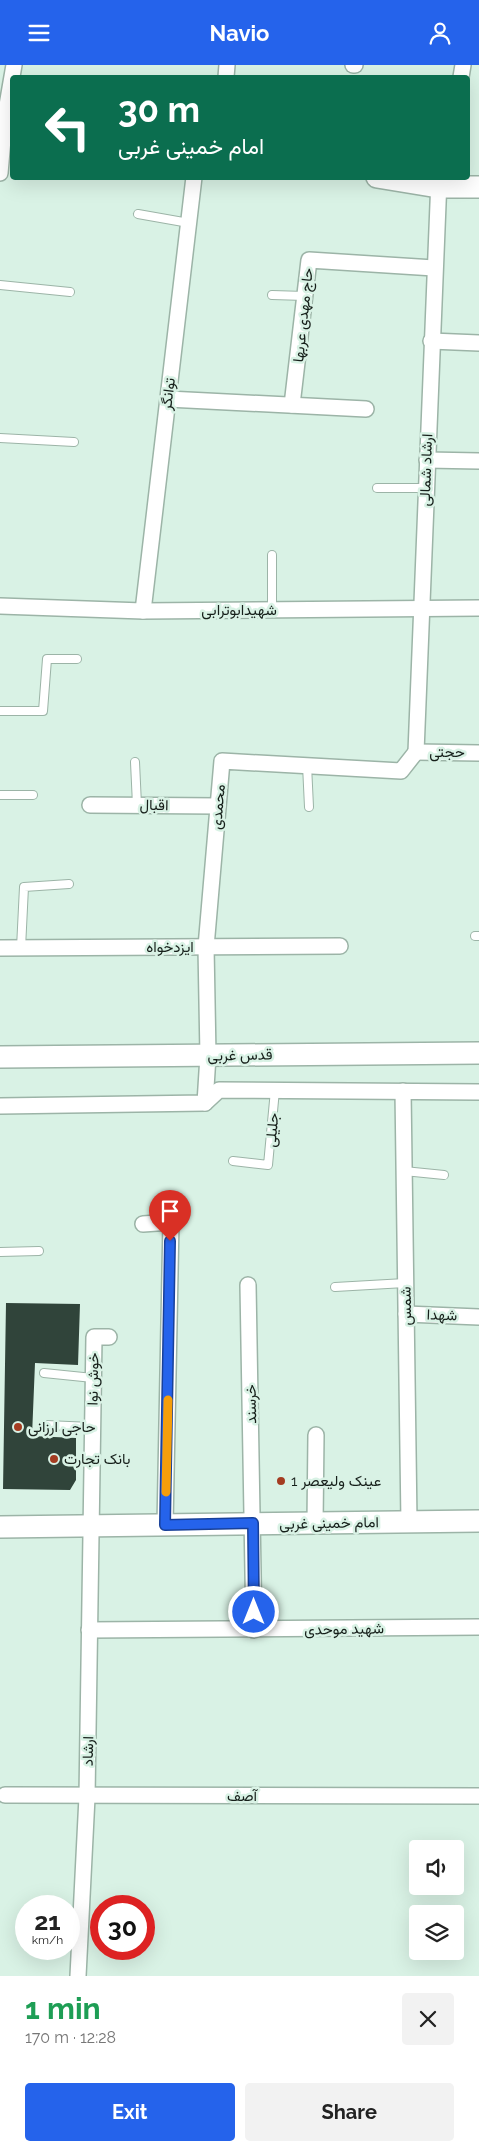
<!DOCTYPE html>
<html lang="en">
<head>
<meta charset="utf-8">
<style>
	body { margin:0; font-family:Raleway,Vazirmatn,sans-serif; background:#f2f2f2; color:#222; height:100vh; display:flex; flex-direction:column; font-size:19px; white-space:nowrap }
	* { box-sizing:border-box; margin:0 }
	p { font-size:16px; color:#767676 }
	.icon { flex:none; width:28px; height:28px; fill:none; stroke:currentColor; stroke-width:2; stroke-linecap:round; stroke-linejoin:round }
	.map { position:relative; height:1911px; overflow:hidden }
	.side { display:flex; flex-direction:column; background:#fff; flex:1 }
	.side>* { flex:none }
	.guide { position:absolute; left:10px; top:10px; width:460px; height:105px; border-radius:5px; box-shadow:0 5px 20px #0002; background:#0b6e4f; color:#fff; overflow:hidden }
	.tools { position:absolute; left:409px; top:1775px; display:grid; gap:10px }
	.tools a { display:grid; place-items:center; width:55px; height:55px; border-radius:5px; background:#fff; box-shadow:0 5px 20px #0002; font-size:25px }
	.speed { position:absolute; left:15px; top:1830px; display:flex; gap:10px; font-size:25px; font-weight:700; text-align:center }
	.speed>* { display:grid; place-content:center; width:65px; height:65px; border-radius:50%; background:#fff; box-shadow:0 5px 20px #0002; line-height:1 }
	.speed small { font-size:12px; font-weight:400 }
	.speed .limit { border:8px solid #d22; background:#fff; color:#111 }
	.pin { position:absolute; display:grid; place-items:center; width:42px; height:42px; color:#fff; margin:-51px -21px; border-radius:50% 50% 50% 0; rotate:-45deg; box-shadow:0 0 5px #0007 }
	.pin .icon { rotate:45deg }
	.me { position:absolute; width:55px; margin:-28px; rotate:0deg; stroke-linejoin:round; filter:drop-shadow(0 0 4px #0008) }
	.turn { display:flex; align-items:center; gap:18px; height:105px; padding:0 25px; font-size:22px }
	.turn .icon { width:65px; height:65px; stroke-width:2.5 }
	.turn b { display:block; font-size:35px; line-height:42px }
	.round { display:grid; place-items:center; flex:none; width:52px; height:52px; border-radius:5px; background:#f2f2f2 }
	.summary { display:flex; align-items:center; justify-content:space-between; height:85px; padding:0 25px }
	h1 { font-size:30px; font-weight:700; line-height:38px; color:#1e9e55 }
	.primary-button { display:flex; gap:10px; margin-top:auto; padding:10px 25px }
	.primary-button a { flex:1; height:58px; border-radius:5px; background:#2563eb; color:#fff; font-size:20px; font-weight:700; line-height:58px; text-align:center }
	.primary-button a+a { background:#f2f2f2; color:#222 }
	header { display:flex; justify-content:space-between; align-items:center; height:65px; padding:0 25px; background:#2563eb; color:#fff; font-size:22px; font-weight:700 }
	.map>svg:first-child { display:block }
	.building { fill:#30443a }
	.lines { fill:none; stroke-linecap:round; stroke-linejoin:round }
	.lane-casing { stroke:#9cb4a7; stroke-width:10 }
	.street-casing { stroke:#9cb4a7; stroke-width:18 }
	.secondary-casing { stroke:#9cb4a7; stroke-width:24 }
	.lane { stroke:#fff; stroke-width:8 }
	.street { stroke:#fff; stroke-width:15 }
	.secondary { stroke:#fff; stroke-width:21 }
	.route-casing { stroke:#184099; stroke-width:12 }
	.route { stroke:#2563eb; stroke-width:9 }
	.slow { stroke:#f59e0b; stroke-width:9 }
	.poi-dot { fill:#a43c21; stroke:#d9f2e5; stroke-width:2 }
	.labels { text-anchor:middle; stroke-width:5; stroke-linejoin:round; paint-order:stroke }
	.street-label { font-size:15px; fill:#161f1a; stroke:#d9f2e5 }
	.poi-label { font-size:15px; fill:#161f1a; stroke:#d9f2e5; text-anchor:start }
</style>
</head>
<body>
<header><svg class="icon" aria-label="menu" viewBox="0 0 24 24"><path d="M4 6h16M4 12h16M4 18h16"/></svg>Navio<svg class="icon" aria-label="person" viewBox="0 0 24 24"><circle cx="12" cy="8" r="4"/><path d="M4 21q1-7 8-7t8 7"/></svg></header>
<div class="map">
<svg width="479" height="1911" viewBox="0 0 479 1911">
	<rect width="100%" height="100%" fill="#d9f2e5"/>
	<polygon class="building" points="6,1238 80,1239 78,1300 35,1298 32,1371 76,1373 76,1415 70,1425 3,1424"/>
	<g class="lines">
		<g class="lane-casing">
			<g id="lane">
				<polyline points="138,149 189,158"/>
				<polyline points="0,220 70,227"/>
				<polyline points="272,230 305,231"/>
				<polyline points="0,373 74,377"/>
				<polyline points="377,423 426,423"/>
				<polyline points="272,545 272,490"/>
				<polyline points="0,646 43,646 47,594 77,594"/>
				<polyline points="135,697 137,740"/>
				<polyline points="307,700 309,742"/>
				<polyline points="0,730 33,730"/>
				<polyline points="475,871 479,871"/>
				<polyline points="21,883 24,822 69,819"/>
				<polyline points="233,1096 268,1100 275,1025"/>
				<polyline points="404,1106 444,1110"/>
				<polyline points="0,1187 39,1186"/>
				<polyline points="335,1222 405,1218"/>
				<polyline points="44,1308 93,1313"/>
				<polyline points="46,1360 92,1362"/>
			</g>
		</g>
		<g class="street-casing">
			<g id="street">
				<polyline points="353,0 355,0"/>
				<polyline points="226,12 227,0"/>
				<polyline points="461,12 463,0"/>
				<polyline points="0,108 5,52 14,0"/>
				<polyline points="431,276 479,278"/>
				<polyline points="168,334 366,344"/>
				<polyline points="292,340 309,195 434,203"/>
				<polyline points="427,395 479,396"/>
				<polyline points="0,541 143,546 479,543"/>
				<polyline points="143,546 194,112"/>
				<polyline points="416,687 439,114"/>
				<polyline points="416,687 479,688"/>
				<polyline points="90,740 218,741"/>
				<polyline points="0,883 340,881"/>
				<polyline points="403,1026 409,1457"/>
				<polyline points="205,1038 208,991 206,882 222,696 401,706 416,687"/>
				<polyline points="0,1041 205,1038 219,1025 479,1027"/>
				<polyline points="143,1159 171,1157 165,1460"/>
				<polyline points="248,1220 254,1565"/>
				<polyline points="406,1249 479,1252"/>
				<polyline points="315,1458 316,1370"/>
				<polyline points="89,1565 479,1562"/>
				<polyline points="5,1730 479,1731"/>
				<polyline points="78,1911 87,1732 94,1272 109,1272"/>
			</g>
		</g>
		<g class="secondary-casing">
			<g id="secondary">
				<polyline points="0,52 12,54"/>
				<polyline points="377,112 438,122 479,122"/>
				<polyline points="0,992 479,988"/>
				<polyline points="0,1462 479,1456"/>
			</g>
		</g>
		<use href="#lane" class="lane"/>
		<use href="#street" class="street"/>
		<use href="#secondary" class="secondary"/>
	</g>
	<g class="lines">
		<g class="route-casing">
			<polyline id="route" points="170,1176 165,1460 253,1458 254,1547"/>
		</g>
		<use href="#route" class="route"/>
		<polyline class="slow" points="166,1427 168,1335"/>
	</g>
	<g class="poi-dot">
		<circle cx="18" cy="1362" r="5"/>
		<circle cx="54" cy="1394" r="5"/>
		<circle cx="281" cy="1416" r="5"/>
	</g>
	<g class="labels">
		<g class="street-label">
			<text transform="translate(303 250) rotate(-84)" y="5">حاج مهدی عربها</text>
			<text transform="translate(168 329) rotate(-83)" y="5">توانگر</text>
			<text transform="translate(426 405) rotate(-88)" y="5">ارشاد شمالی</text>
			<text x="239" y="550">شهیدابوترابی</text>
			<text x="447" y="692">حجتی</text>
			<text transform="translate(154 740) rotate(1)" y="5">اقبال</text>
			<text transform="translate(218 742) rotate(-85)" y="5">محمدی</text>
			<text x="170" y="887">ایزدخواه</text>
			<text transform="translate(240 990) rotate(-1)" y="5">قدس غربی</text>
			<text transform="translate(272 1065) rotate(-85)" y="5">جلیلی</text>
			<text transform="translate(406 1241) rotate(-91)" y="5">شمس</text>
			<text transform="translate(442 1250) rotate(2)" y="5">شهدا</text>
			<text transform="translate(93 1314) rotate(-89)" y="5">خوش نوا</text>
			<text transform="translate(251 1339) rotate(-91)" y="5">خرسند</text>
			<text transform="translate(329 1458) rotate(-1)" y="5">امام خمینی غربی</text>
			<text transform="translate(344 1564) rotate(-1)" y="5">شهید موحدی</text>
			<text transform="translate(88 1686) rotate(-89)" y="5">ارشاد</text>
			<text x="242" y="1736">آصف</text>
		</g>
		<g class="poi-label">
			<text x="28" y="1367">حاجی ارزانی</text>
			<text x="64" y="1399">بانک تجارت</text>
			<text x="291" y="1421">عینک ولیعصر 1</text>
		</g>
	</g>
</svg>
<div class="tools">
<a><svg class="icon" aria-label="sound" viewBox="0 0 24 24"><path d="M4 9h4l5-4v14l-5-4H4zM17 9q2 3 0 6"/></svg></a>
<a><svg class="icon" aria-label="layers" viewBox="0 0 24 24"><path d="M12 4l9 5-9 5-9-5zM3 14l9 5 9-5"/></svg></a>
</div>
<div class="speed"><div>21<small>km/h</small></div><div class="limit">30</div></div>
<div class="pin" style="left:170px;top:1176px;background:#d93025"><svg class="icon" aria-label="arrive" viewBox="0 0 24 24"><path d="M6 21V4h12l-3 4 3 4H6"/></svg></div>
<svg class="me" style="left:254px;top:1547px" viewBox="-20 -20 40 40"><circle r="17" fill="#2563eb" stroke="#fff" stroke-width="3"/><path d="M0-11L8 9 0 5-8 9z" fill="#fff"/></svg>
<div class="guide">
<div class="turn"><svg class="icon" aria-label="left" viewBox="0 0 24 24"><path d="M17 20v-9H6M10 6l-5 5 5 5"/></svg><div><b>30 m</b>امام خمینی غربی</div></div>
</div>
</div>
<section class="side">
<div class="summary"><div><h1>1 min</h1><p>170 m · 12:28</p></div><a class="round"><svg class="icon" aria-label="close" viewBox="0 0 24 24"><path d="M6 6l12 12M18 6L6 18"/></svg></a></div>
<div class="primary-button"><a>Exit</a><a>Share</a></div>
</section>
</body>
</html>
